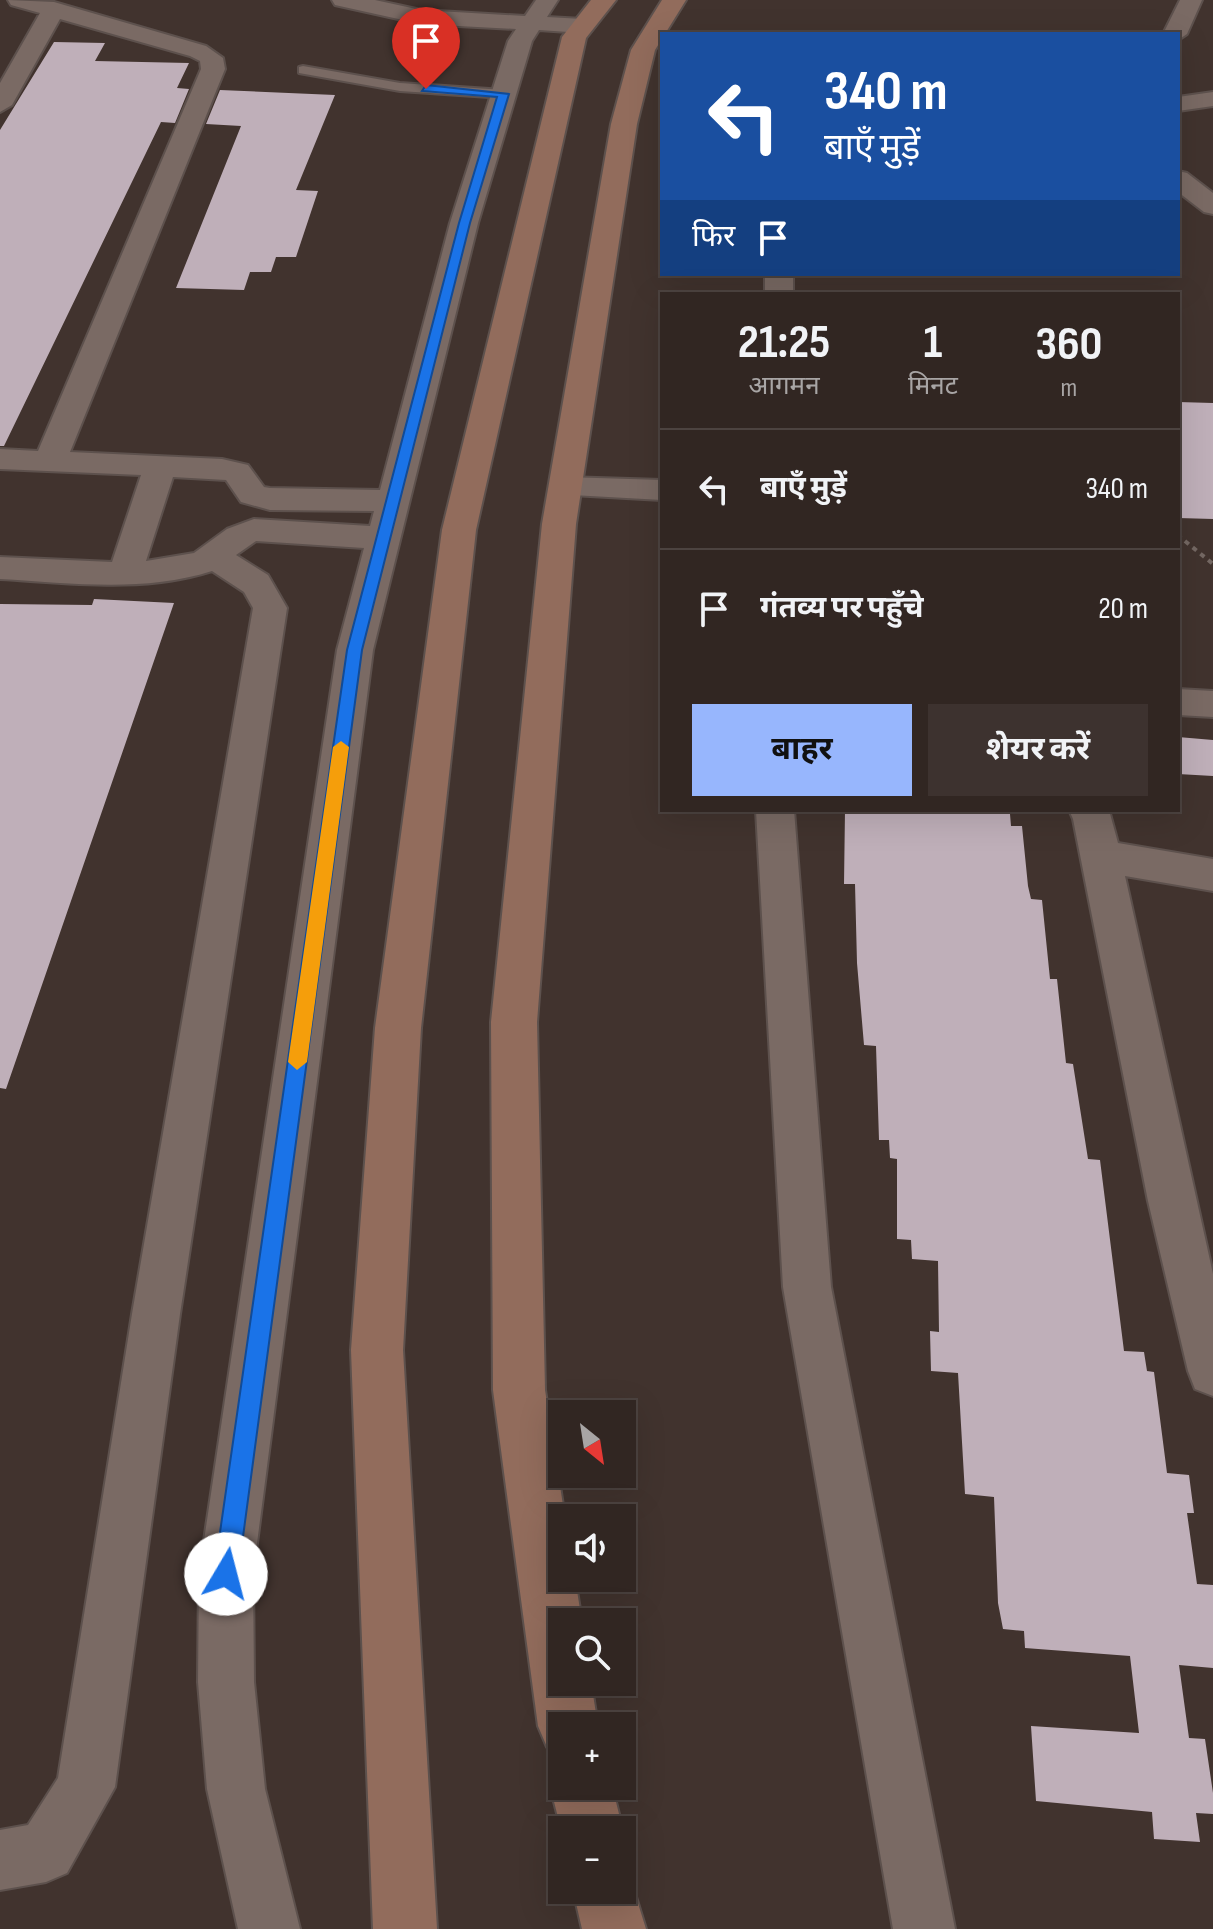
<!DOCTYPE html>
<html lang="hi">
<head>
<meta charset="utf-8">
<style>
	body { margin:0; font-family:"Sofia Sans Condensed","Noto Sans Devanagari",sans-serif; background:#3d322f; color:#f1f3f6; height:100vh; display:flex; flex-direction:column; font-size:30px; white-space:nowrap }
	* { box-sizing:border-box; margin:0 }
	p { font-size:26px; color:#a8a5a5 }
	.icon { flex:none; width:44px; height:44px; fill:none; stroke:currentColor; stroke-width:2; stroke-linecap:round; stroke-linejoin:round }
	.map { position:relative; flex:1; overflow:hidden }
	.side { position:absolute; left:660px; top:292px; width:520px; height:520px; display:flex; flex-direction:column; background:#312622; border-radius:0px; box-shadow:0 8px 32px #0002,0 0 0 2px #4c4340 }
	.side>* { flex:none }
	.banner { position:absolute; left:660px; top:32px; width:520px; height:244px; border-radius:0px; box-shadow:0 8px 32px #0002,0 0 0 2px #4c4340; background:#1a4fa0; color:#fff; overflow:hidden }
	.needle { width:52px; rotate:150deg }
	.controls { position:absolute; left:548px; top:1400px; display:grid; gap:16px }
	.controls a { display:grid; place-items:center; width:88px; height:88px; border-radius:0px; background:#312622; box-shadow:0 8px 32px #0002,0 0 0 2px #4c4340; font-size:40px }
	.pin { position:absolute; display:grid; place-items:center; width:68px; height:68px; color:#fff; margin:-82px -34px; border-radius:50% 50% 50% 0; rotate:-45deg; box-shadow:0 0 8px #0007 }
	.pin .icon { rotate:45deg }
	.me { position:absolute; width:88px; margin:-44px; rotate:8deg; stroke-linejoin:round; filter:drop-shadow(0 0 6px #0008) }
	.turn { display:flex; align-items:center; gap:28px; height:168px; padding:0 32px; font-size:36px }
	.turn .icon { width:104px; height:104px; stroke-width:2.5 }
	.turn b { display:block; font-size:56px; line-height:68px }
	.then { display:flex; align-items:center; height:76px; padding:0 32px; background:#0003; gap:16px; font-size:30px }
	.eta { display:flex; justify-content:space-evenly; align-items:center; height:136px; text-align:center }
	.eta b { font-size:48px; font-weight:700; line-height:56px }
	.action { display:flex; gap:16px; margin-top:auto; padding:16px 32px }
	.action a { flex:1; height:92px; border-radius:0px; background:#97b6fd; color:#111; font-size:32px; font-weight:700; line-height:92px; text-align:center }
	.action a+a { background:#3d322f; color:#f1f3f6 }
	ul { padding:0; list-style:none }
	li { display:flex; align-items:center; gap:24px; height:120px; padding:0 32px; border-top:2px solid #4c4340 }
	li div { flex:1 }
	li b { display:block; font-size:30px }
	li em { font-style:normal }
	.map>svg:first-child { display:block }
	.building { fill:#bfafb9 }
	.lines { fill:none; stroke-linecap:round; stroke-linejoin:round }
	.lane-casing { stroke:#5d514d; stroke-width:4 }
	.street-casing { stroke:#5d514d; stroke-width:4 }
	.secondary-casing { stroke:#5d514d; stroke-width:4 }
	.path { stroke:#746863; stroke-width:4; stroke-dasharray:5 5; stroke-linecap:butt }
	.lane { fill:#7a6a64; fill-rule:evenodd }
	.street { fill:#7a6a64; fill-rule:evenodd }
	.secondary { fill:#926c5c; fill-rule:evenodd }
	.route { fill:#1a73e8; stroke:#114b97; stroke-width:2 }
	.slow { fill:#f59e0b }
</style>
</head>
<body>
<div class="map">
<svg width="1213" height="1929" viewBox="0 0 1213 1929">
	<rect width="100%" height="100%" fill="#41332e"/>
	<g class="building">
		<polygon points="54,42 105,43 95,61 189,63 177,88 189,89 175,123 161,122 4,446 0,446 0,130"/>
		<polygon points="220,90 335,95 296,190 318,191 296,257 276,257 271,272 250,272 244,290 176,288 241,126 206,124"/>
		<polygon points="1178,402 1213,403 1213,519 1178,518"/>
		<polygon points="94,599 174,603 6,1089 0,1088 0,604 92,605"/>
		<polygon points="1178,737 1213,740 1213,776 1178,774"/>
		<polygon points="845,810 993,810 994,813 1010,814 1011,826 1022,826 1028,886 1031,899 1042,900 1050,979 1057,979 1066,1063 1073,1064 1088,1159 1100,1160 1124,1351 1144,1352 1147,1371 1154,1372 1167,1473 1189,1475 1194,1513 1187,1513 1197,1584 1213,1585 1213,1668 1179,1665 1189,1738 1205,1739 1213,1793 1213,1814 1196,1813 1200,1842 1154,1839 1152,1812 1036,1801 1031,1726 1139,1733 1130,1656 1025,1648 1024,1631 1003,1629 998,1603 994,1497 965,1494 958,1373 931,1371 930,1331 939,1332 938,1261 912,1259 911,1240 897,1239 897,1159 890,1158 889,1140 879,1140 876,1046 864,1045 857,963 855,884 844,884"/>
	</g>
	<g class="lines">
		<g class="lane-casing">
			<polygon id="lane" points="303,66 400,83 504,90 510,94 504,98 400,91 299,73 299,67"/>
		</g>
		<g class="street-casing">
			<g id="street">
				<path d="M8,0l46,2 152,44 17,12 2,11 -155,383 152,7 26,6 16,22 6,1 110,2 70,-267 58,-182 8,-12 -95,-5 -86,-19 -3,-5h43l46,10 104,6 11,-16h22l-11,17 36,2 12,7 -12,7 -44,-3 -7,11 -54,182 -105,427 -120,924 1,108 11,107 35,140h-62l-31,-140 -9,-107 1,-108 138,-924 27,-102 -108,-7 -20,14 32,20 19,33 -107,706 -65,473 -48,86 -21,9 -46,8v-60l28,-5 30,-47 74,-464 121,-706 -9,-16 -32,-21c-69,22 -141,12 -212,8v-22l112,5 29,-87 -141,-6v-20l38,2 163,-382 -1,-8 -10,-5 -130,-37 -48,86 -12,7v-29l40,-70 -29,-8zM173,477l53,3 15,22 29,8 104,1 -4,15 -116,-7 -27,10 -33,24 -48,8z"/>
				<polygon points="1180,0 1202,0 1187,34 1178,40 1178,34 1163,34"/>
				<polygon points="1213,92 1213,106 1178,111 1178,97"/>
				<polygon points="1178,171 1187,173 1213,193 1213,214 1204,212 1178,192"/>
				<rect x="765" y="274" width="28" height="20"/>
				<polygon points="565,477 662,480 662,500 554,494 549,487 554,480"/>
				<polygon points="1178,689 1213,691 1213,717 1178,715"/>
				<polygon points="756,810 794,810 831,1287 955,1929 893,1929 783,1287"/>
				<polygon points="1069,810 1109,810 1118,843 1213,859 1213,891 1125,876 1213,1274 1213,1396 1195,1389 1188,1371 1148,1201 1073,819"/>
			</g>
		</g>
		<g class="secondary-casing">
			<g id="secondary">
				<polygon points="591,0 616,0 586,38 476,530 421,1028 403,1350 437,1929 373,1929 351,1350 375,1028 442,530 562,37"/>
				<polygon points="662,0 686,0 655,50 637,124 576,524 537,1022 545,1390 565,1518 562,1518 562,1578 575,1578 582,1622 562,1622 562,1682 591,1682 598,1726 562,1726 562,1753 547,1747 538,1726 493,1390 491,1022 542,524 611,124 631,50"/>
				<polygon points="562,1763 562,1786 612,1786 623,1830 622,1833 562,1833 550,1786"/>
				<polygon points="622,1865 627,1868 646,1929 582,1929 573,1890 622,1890"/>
			</g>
		</g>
		<g class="path">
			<polyline points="1178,525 1180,537"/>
			<polyline points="1178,540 1180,537 1213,564"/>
		</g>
		<use href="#lane" class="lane"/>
		<use href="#street" class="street"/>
		<use href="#secondary" class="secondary"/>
	</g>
	<polygon class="route" points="426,85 509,94 470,223 362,650 238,1574 234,1582 226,1585 218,1582 214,1574 347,650 459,223 497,97 422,91"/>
	<polygon class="slow" points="341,741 349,747 307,1062 297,1070 288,1062 333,747"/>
</svg>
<div class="controls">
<a><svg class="needle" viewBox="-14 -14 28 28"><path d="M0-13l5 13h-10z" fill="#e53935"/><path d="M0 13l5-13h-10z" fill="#a8a5a5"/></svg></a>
<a><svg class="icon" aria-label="sound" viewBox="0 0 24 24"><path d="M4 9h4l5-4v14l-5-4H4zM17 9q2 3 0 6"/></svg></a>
<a><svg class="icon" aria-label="search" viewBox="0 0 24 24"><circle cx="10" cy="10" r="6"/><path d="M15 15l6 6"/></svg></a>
<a>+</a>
<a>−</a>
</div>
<div class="pin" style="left:426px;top:89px;background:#d93025"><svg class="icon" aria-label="arrive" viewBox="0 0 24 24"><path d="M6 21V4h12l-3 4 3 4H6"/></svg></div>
<svg class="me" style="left:226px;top:1574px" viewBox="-20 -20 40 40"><circle r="19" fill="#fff"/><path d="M0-13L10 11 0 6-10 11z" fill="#1a73e8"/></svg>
<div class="banner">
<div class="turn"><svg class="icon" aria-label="left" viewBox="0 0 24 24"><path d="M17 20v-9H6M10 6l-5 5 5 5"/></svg><div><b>340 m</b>बाएँ मुड़ें</div></div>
<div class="then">फिर<svg class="icon" aria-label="arrive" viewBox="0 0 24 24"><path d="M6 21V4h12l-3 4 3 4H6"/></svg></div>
</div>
<section class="side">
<div class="eta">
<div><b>21:25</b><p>आगमन</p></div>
<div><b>1</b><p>मिनट</p></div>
<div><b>360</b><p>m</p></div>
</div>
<ul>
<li><svg class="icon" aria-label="left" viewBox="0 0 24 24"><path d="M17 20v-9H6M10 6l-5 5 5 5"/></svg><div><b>बाएँ मुड़ें</b></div><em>340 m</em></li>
<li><svg class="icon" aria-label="arrive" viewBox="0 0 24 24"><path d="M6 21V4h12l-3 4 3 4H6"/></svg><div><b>गंतव्य पर पहुँचे</b></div><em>20 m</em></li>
</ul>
<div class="action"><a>बाहर</a><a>शेयर करें</a></div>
</section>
</div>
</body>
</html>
